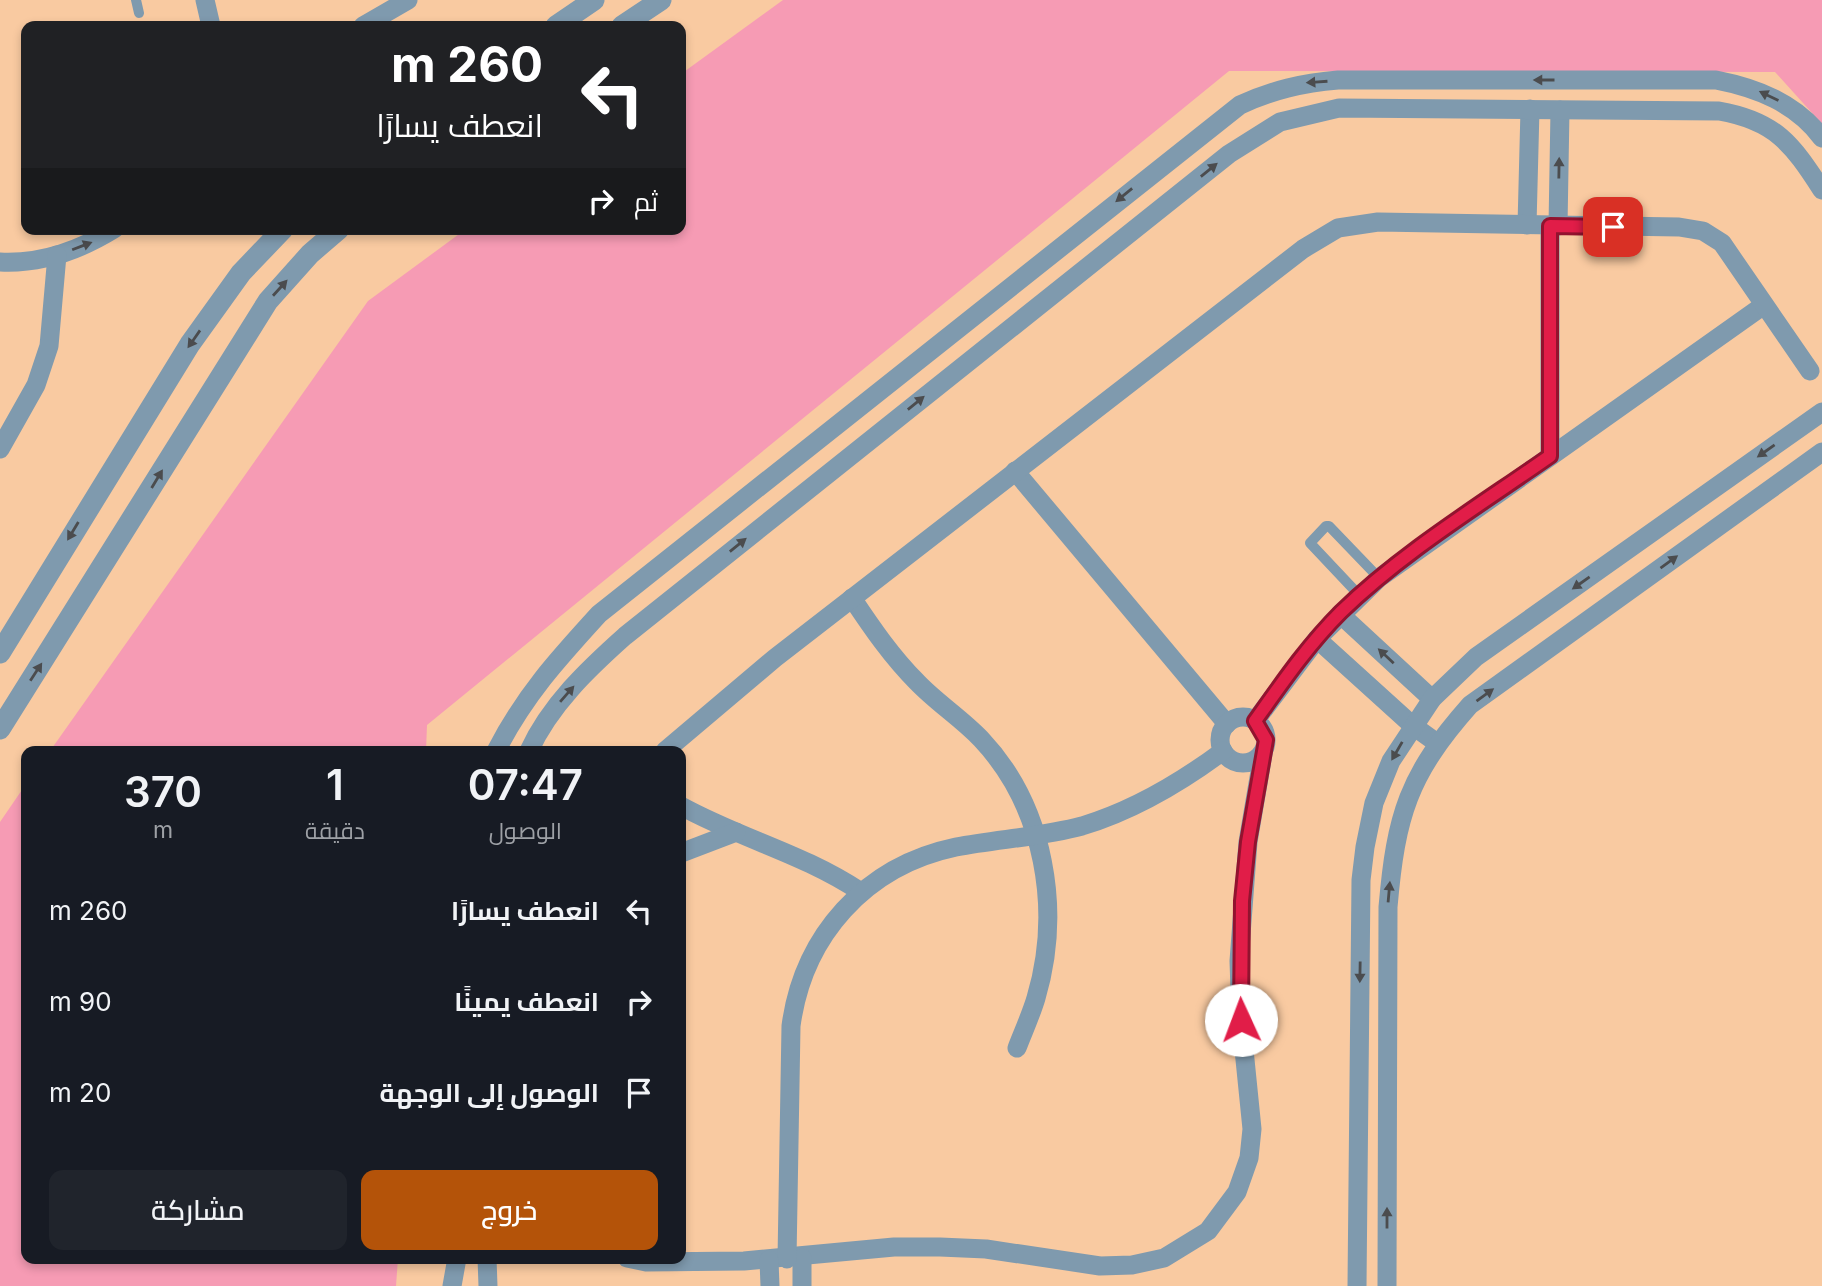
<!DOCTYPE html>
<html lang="ar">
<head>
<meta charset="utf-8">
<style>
	body { margin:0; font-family:Inter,Cairo,sans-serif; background:#20242c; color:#f1f3f6; direction:rtl; height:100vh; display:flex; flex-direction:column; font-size:26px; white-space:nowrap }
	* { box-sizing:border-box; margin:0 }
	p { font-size:23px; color:#9ea1a6 }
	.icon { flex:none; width:38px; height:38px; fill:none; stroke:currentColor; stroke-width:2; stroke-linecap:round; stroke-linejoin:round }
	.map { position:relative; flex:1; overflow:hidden; direction:ltr }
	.panel { position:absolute; left:21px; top:746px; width:665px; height:518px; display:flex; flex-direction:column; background:#171b24; border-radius:14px; box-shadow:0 4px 10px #0003; direction:rtl }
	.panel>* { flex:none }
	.top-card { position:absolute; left:21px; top:21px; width:665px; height:214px; border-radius:14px; box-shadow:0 4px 10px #0003; direction:rtl; background:#202124; color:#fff; overflow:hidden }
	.pin { position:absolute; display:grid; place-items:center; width:60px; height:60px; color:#fff; margin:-30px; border-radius:14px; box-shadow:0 4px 10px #0006 }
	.me { position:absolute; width:77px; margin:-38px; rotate:358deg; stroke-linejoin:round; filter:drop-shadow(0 0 5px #0008) }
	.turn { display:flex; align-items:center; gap:24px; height:147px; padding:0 28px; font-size:32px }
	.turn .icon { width:91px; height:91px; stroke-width:2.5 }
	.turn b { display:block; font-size:49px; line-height:60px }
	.then { display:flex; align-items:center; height:66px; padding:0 28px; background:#0003; gap:14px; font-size:26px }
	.eta { display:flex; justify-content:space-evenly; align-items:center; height:119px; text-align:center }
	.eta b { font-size:42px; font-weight:600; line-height:49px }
	.button { display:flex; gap:14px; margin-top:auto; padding:14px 28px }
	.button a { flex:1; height:80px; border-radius:14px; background:#b45309; color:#fff; font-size:28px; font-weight:600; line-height:80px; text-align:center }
	.button a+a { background:#20242c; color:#f1f3f6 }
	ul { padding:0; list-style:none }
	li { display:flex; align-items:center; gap:21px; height:91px; padding:0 28px }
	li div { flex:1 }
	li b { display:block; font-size:26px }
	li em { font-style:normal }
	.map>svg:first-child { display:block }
	.green { fill:#f69bb4 }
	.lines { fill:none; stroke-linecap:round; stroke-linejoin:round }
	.service { stroke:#7f9aae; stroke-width:10 }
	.minor { stroke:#7f9aae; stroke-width:19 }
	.tertiary { stroke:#7f9aae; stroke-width:21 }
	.oneway { fill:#4b4c4e }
	.route-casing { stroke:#92132f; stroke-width:18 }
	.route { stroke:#e11d48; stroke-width:12 }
</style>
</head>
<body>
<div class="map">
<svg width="1822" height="1286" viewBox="0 0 1822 1286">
	<rect width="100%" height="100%" fill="#f9caa1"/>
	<g class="green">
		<polygon points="783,0 1822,0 1822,124 1775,72 1229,71 427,725 426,751 50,751 368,301 466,229 681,229 681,74"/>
		<polygon points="26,784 26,1258 398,1258 396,1286 0,1286 0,822"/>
	</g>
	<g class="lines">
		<g class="service">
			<polyline points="136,0 139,13"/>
			<polyline points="1359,595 1310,543 1326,526 1329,526 1379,578"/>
		</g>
		<g class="minor">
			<polyline points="205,0 211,26"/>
			<polyline points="363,26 408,0"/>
			<polyline points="1527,225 1530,109"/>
			<polyline points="1550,226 1550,456"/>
			<polyline points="1558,226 1560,110"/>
			<path d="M0,262c40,2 80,-12 114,-33"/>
			<polyline points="0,449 36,385 49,346 57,255"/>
			<polyline points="1015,471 1227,724"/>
			<path d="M852,598c20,30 40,59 65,84 20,21 44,36 64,57 64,68 81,171 55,259 -5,17 -13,34 -19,50"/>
			<polyline points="1340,614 1432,699"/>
			<polyline points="1317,639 1412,725 1437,743"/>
			<circle cx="1243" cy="740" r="23"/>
			<polyline points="1255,721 1317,639 1379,578 1764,305"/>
			<path d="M496,751c29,-56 61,-91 103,-137l641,-509c33,-15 62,-22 98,-25h378c41,8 80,23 106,58"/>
			<path d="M529,751c21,-46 59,-82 96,-115l604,-482 51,-32 59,-14 380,3c57,10 73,33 103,79"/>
			<polyline points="665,751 775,658 1303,249 1338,228 1378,222 1679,227 1703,231 1722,243 1810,371"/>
			<path d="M681,806c60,33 121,47 180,86"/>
			<polyline points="681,853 736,832"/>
			<polyline points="487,1258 488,1286"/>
			<polyline points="627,1258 646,1262 744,1261 894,1247 940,1247 986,1249 1100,1266 1132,1265 1164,1258 1208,1231 1237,1192 1249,1158 1252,1129 1241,1020 1239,961 1248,842 1263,754"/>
			<polyline points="802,1258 802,1286"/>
			<path d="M787,1259l4,-233c12,-90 74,-160 165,-179 42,-8 85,-10 126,-21 53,-16 98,-43 141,-75"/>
			<polyline points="769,1260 770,1286"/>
			<polyline points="452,1286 457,1258"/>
			<polyline points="1357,1286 1361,880 1365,847 1374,803 1391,761 1432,699 1476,657 1822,412"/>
			<path d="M1387,1286l1,-379c8,-92 20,-132 82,-202l352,-253"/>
		</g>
		<g class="tertiary">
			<polyline points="556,26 594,0"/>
			<polyline points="622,26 661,0"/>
			<polyline points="0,653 190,344 241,273 283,229"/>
			<polyline points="0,729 268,301 310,254 339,229"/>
		</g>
	</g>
	<defs><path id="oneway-solid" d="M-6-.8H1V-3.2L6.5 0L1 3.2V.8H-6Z" transform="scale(1.75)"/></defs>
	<g class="oneway">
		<use href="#oneway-solid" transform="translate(1544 80) rotate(180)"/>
		<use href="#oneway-solid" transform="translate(1317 82) rotate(176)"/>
		<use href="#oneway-solid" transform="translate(1769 96) rotate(-154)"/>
		<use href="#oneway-solid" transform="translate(1559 168) rotate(-89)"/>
		<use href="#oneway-solid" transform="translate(1209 170) rotate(-39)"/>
		<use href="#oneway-solid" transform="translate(1124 195) rotate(141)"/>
		<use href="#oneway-solid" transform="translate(82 246) rotate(-21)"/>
		<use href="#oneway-solid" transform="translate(280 288) rotate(-48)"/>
		<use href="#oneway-solid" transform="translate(194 339) rotate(125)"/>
		<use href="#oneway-solid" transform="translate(916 403) rotate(-39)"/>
		<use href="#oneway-solid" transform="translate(1766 451) rotate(145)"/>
		<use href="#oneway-solid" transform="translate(157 479) rotate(-59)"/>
		<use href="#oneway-solid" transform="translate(73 531) rotate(121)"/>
		<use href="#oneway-solid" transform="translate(738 545) rotate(-39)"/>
		<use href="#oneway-solid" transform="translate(1669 562) rotate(-36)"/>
		<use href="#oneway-solid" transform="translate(1581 583) rotate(145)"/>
		<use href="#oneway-solid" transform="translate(1386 656) rotate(-137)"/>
		<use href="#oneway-solid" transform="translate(36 672) rotate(-57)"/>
		<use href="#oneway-solid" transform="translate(567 694) rotate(-49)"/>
		<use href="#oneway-solid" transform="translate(1485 695) rotate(-36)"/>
		<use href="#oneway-solid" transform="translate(1397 751) rotate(120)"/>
		<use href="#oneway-solid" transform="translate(1389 892) rotate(-85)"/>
		<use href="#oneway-solid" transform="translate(1360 972) rotate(91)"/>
		<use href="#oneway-solid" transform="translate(1387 1218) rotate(-90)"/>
	</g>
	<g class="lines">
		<g class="route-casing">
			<path id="route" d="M1241,1020l1,-119 6,-59 18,-102 -11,-19c27,-38 53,-76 86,-109 62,-60 139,-107 209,-156v-230l63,1"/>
		</g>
		<use href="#route" class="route"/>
	</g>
</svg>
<div class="pin" style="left:1613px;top:227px;background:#d93025"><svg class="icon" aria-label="arrive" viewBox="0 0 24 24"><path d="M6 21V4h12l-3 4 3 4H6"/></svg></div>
<svg class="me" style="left:1241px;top:1020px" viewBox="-20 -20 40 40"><circle r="19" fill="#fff"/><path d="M0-13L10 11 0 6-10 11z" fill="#e11d48"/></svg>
<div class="top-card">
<div class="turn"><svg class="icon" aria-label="left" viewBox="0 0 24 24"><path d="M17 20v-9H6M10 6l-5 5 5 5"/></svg><div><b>260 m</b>انعطف يسارًا</div></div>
<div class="then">ثم<svg class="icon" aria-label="right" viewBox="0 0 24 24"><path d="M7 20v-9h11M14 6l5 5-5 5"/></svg></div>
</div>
<section class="panel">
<div class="eta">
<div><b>07:47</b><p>الوصول</p></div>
<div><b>1</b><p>دقيقة</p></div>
<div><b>370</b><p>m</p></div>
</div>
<ul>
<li><svg class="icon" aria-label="left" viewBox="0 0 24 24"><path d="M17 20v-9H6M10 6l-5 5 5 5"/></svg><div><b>انعطف يسارًا</b></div><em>260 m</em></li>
<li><svg class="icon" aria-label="right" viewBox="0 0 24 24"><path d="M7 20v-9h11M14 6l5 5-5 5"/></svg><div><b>انعطف يمينًا</b></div><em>90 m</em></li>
<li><svg class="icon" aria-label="arrive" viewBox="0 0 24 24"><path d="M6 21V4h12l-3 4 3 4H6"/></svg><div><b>الوصول إلى الوجهة</b></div><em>20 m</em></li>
</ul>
<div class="button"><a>خروج</a><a>مشاركة</a></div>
</section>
</div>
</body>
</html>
